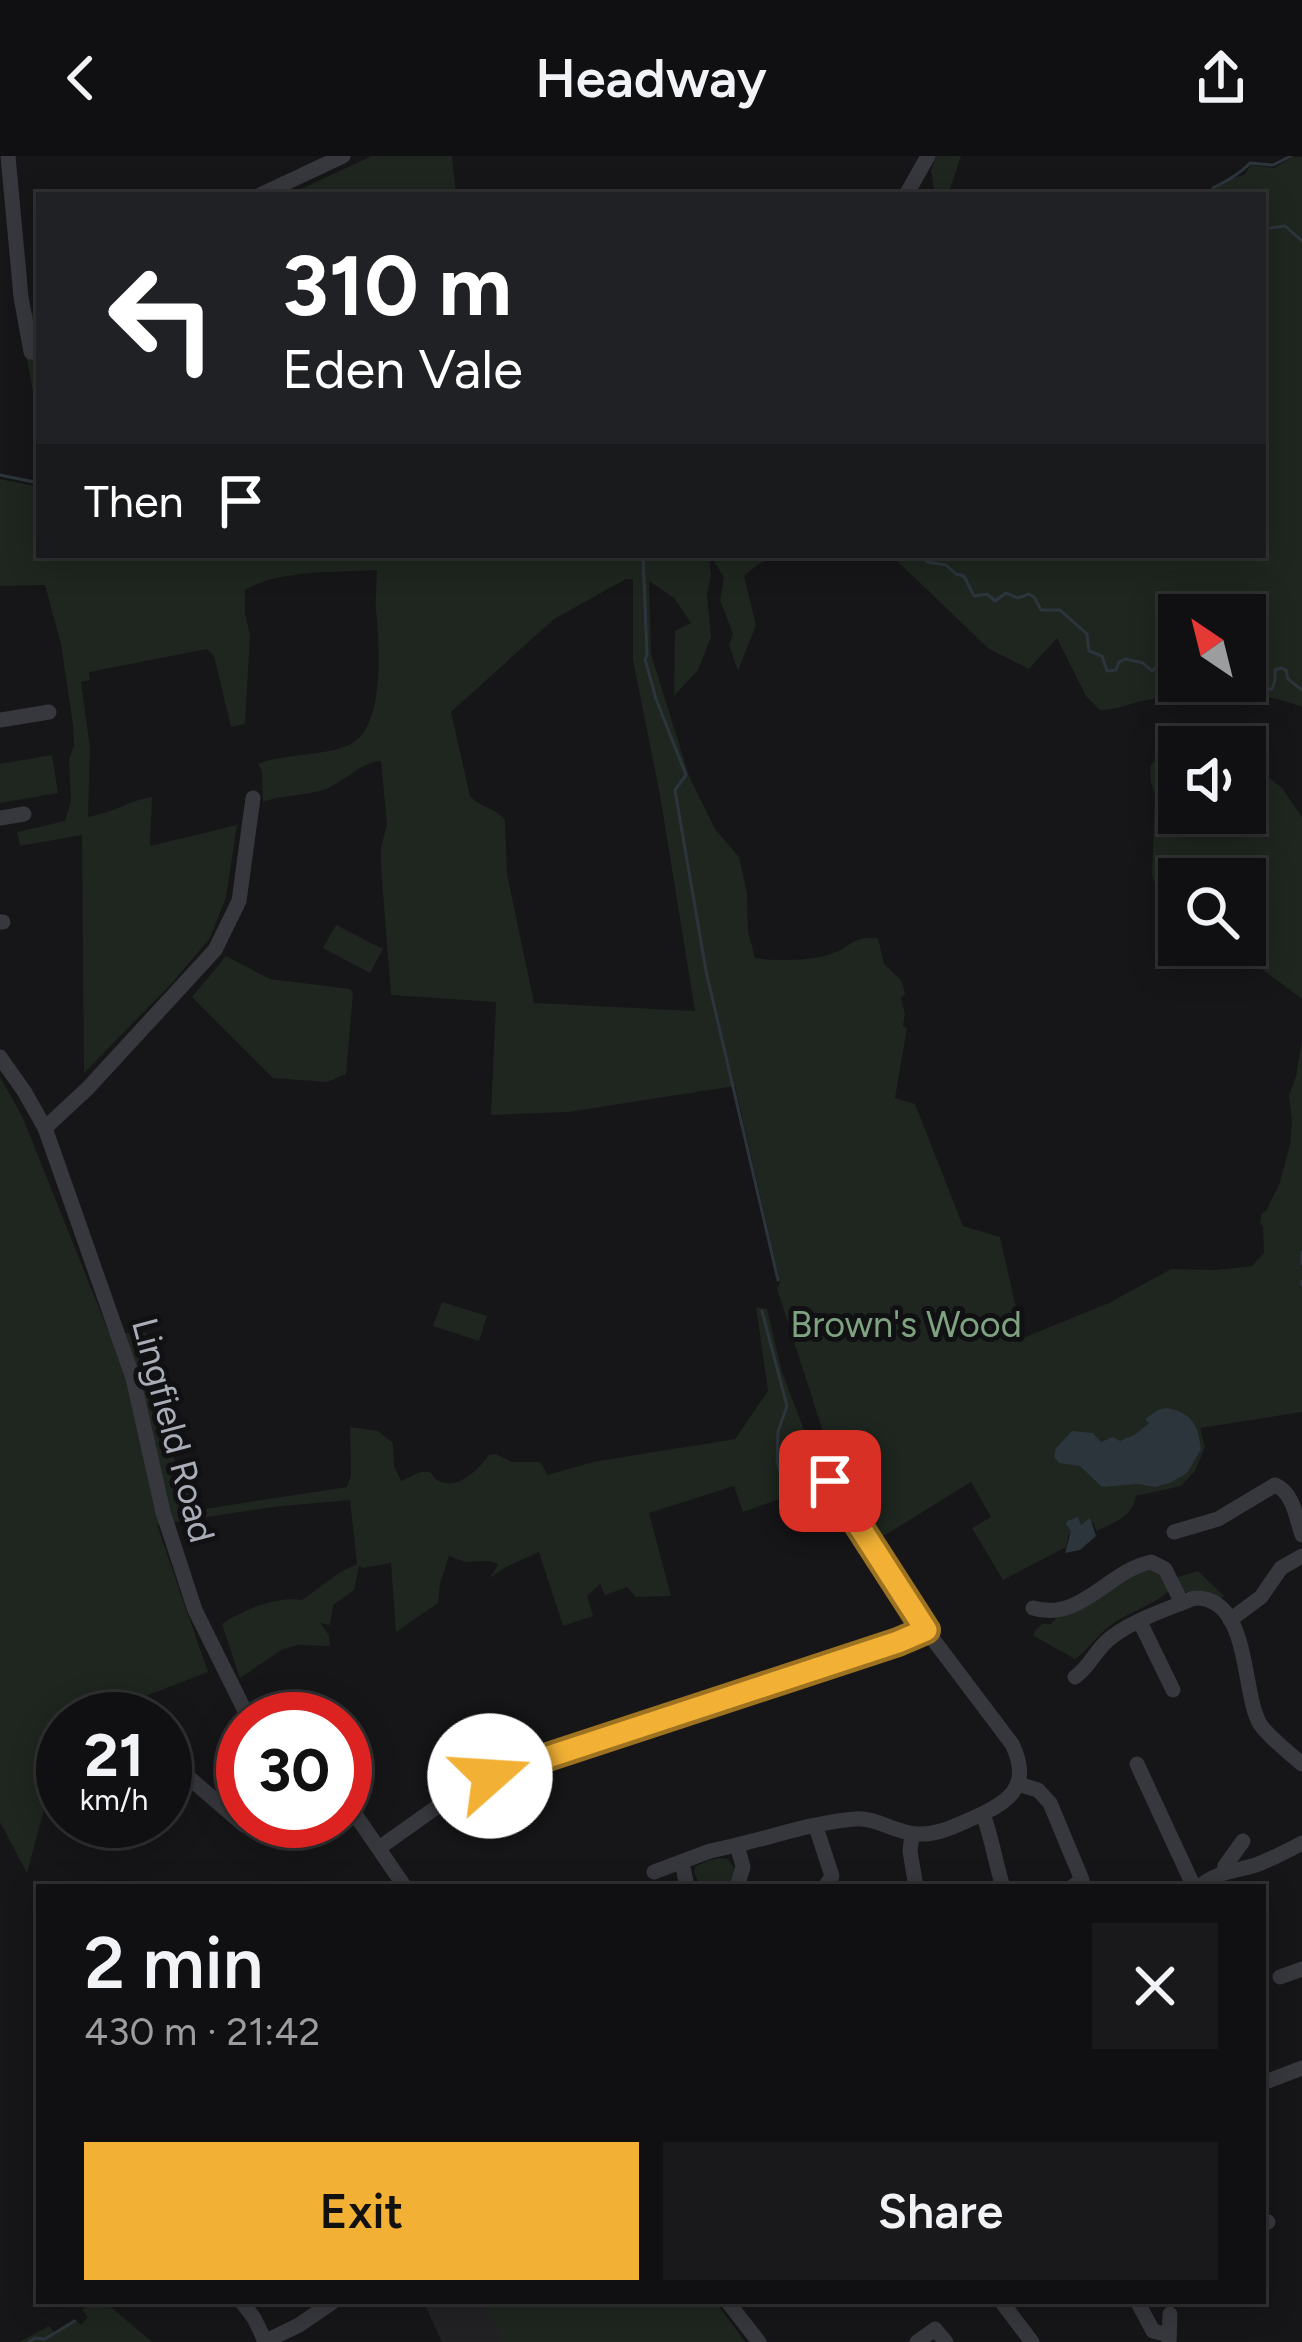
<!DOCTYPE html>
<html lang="en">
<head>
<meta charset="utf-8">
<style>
	body { margin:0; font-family:Figtree,sans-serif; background:#19191b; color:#f1f3f6; height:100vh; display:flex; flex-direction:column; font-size:45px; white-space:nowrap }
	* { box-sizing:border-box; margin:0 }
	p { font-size:39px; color:#9c9d9f }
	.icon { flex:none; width:66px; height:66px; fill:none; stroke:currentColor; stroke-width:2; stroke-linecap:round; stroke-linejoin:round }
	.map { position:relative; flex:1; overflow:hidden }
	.details { position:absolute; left:36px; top:1728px; width:1230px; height:420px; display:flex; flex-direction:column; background:#101012; border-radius:0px; box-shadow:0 6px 30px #0003,0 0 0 3px #303032 }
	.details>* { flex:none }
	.top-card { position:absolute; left:36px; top:36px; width:1230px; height:366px; border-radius:0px; box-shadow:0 6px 30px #0003,0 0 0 3px #303032; background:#202124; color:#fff; overflow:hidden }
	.needle { width:78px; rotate:325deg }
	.fabs { position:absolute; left:1158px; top:438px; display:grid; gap:24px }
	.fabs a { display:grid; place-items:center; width:108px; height:108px; border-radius:0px; background:#101012; box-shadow:0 6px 30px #0003,0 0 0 3px #303032; font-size:60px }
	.speed { position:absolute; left:36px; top:1536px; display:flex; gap:24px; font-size:60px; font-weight:700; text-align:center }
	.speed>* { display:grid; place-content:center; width:156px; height:156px; border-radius:50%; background:#101012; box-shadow:0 6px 30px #0003,0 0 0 3px #303032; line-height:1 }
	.speed small { font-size:30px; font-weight:400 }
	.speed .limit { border:18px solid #d22; background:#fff; color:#111 }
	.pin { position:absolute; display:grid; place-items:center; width:102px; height:102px; color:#fff; margin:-51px; border-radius:24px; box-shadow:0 6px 18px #0006 }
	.me { position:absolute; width:132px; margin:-66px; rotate:71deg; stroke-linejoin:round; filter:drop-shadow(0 0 9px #0008) }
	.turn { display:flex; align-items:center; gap:42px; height:252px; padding:0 48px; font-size:54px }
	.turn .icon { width:156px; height:156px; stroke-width:2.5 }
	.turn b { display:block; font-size:84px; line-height:102px }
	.then { display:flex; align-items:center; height:114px; padding:0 48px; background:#0003; gap:24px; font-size:45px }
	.round { display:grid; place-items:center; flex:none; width:126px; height:126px; border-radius:0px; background:#19191b }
	.overview { display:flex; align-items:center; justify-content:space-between; height:204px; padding:0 48px }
	h1 { font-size:72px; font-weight:600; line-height:90px }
	.primary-button { display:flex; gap:24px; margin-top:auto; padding:24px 48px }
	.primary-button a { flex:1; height:138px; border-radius:0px; background:#f2b134; color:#111; font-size:48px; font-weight:600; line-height:138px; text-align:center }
	.primary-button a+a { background:#19191b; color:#f1f3f6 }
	header { display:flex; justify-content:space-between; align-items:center; height:156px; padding:0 48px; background:#101012; font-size:54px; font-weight:600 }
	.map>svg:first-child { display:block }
	.built { fill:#222225 }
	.green { fill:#1e261f; fill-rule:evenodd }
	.water { fill:#2c353c }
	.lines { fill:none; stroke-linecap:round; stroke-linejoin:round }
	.stream { stroke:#2c353c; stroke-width:3 }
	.minor { stroke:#37383d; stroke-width:15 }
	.route-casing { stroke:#9d7322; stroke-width:30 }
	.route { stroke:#f2b134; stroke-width:21 }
	.labels { text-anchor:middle; stroke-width:10; stroke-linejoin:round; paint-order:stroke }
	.park-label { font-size:36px; fill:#7fa381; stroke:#111113 }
	.street-label { font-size:36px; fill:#a8adb8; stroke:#111113 }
</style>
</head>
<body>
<header><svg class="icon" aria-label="back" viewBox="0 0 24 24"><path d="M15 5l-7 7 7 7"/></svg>Headway<svg class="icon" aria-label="share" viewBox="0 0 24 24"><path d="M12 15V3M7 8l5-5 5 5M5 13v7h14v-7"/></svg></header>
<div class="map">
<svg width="1302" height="2186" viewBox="0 0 1302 2186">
	<rect width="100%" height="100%" fill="#161618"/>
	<polygon class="built" points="423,2145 715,2145 745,2186 442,2186"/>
	<g class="green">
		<polygon points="372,0 452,0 456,39 288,39"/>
		<polygon points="936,0 961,0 948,39 935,39 931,15"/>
		<path d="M1292,1h10v550c-46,-19 -107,-17 -155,-7 -16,3 -30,10 -47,10l-14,-14 -29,-58 -28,31 -40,-20 -98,-94h372v-360h-57l27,-17 11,-3 7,-10 23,3zM1179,459h66v66h-66z"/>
		<polygon points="39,154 39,266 19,164"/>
		<path d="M0,323l39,8v68h670l2,21 -4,19 4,42 -13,33 -24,26 1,-65 16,-8 -17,-25 -25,-17 2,73 38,122 26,53 24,28 8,36 1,38 7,27c22,4 68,3 87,-9 15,-9 16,-12 36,-11l6,26 17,16 4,14 -4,4 4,16 -2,12 4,2 -12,70 20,6 48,122 37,11 23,101 86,-35 62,-34 44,1 37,-4 12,-13 -1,-27 -3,-3 2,-10 4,-2 13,-26 11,-40 2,-23 -3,-27 7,-18 6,-37v372l-102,16 5,19 -10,24 -14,15 -45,10c-3,21 -23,27 -40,35l-2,-8 -16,1 -10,12 -2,11 -63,33 -31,-52 19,-11 -20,-35 -94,58 -39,-62 -61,-189 3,-7 -45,-196 -167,26 -77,3 5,-113 -105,-7 -10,-128v-19l6,-24 -6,-63c-22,1 -39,24 -61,30 -19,5 -39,4 -57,11l-1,-31 -4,-7c28,-11 70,-8 93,-20 35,-18 28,-103 25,-135 -1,-13 1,-26 1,-39 -41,3 -96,-1 -132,20v23l5,23 -5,88 -14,3 -17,-71 -7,-7 -118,23 1,8 -9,2 9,66 -2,69c25,-4 42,-17 64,-20l-2,49 87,-21 -11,72 -16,41 -37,44 -89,91 -2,-238 -62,11 -3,-14 48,-11 6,-20 -2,-41 5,-15 -1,-20 -12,-81 -16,-59 -45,1zM626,423h7v81l27,135 35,216 -161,-8 -27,-129 -2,-54c-9,-12 -26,-13 -35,-24l-19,-84 103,-93z"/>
		<polygon points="714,399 785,399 760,407 744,420 756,469 738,515 729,489 733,478 720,444 724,421 714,406"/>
		<polygon points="1179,595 1179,657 1245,657 1245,603 1282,632 1302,661 1302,843 1230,789 1245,789 1245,723 1179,723 1179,751 1163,739 1160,742 1152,719 1155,639 1151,626 1150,610 1160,598"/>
		<polygon points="52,599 58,637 0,647 0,608"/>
		<polygon points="336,769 383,793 370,817 323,792"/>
		<polygon points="226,800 270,823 350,833 353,837 346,918 327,926 273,922 192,841"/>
		<path d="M0,921l23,41 86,215h37l15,49 11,73 26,55 149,-23 4,-12 -1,-48 28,4 15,12 1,23 7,15c8,-3 20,-12 28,-9 4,2 5,6 8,8 21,12 41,-11 52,-25l7,-1 16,8h28l8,13 45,-13 142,-23 33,-48 -12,-84 11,2 15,63 42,111 -81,29 -9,-26 -85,27 22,83 -35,1 -9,-10 -22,8 -5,-11 -13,12 6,20 -30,10 -24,-74 -33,15 -16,11 8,-14 -8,-3 -25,1 -16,-6 -9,27 -2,20 -42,29 -5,-69 -29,5 -3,-2 -5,24 -21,15 -3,20 -10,-2 9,12 1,11 -32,-1 -15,4 -43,29 -18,-54c23,-15 54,-28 80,-24l37,-27 18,-9 -7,-64 -78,7 -115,18 51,147 -122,47h-23v20l-36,134 -27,-51z"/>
		<polygon points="442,1146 487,1160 479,1185 433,1170"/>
		<path d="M1152,1409l19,24c-16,16 -41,22 -60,36 -14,10 -23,25 -36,34l-41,-23v-4l8,-8h9l6,-7 13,-4z"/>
		<polygon points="1198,1415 1224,1440 1220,1443 1205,1436 1184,1436 1175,1422"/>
		<polygon points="721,1702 728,1703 735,1713 733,1724 728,1731 701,1731 694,1716 695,1711 709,1704"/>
		<polygon points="91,2145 101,2149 104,2145 152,2186 19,2186 49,2170 54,2176 74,2163 81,2169 88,2161 82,2154"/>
		<polygon points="481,2145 715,2145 745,2186 496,2186 502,2182"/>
	</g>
	<g class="water">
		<path d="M1166,1252c26,4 32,17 35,41l-14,24 -17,10 -15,4 -17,-3 -36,3 -22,-21 -21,-3 -5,-6 2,-9 16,-17 21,2 8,9 12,-5 7,4 16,-7 13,-11 -4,-4 13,-9z"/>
		<polygon points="1078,1361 1081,1369 1090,1362 1096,1380 1080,1394 1065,1397 1071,1375 1066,1368 1067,1365"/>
	</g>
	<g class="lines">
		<g class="stream">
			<path d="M1214,39l-1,-7c14,-7 27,-14 37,-25l23,2 18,-9"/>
			<polyline points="1263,73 1285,70 1302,85"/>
			<polyline points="0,319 39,327"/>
			<polyline points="643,399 647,499 645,503 656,543 686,619 675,634 706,815 778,1124"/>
			<polyline points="924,399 927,406 946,409 956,418 964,420 974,440 987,438 995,445 1006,437 1018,442 1029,438 1034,441 1041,454 1060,454 1087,478 1089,495 1102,500 1107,515 1116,514 1119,506 1125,503 1143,507 1152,515 1163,505 1179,505"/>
			<polyline points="1245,494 1253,514 1265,533 1272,533 1275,524 1275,514 1281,512 1286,514 1288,523 1302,534"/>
			<polyline points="1302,1096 1302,1108"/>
			<polyline points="1302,1125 1302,1129"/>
			<polyline points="762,1155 787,1250 778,1275 777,1305 781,1318 792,1335"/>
			<polyline points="29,2186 35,2182 45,2183 75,2165"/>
		</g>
		<g class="minor">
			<polyline points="8,0 21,141 31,196"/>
			<polyline points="260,39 343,0"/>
			<polyline points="906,39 928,0"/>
			<polyline points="0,564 49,556"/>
			<polyline points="0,662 24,658"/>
			<polyline points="0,766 3,766"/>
			<polyline points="0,901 24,935 45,972 133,1222 163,1356 195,1454 249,1563"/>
			<polyline points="45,972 88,932 215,794 239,745 253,642"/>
			<path d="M1174,1376l44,-13 57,-34c18,7 21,32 27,50"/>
			<path d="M1033,1452c48,14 75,-37 118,-46l14,7 17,34"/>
			<polyline points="1230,1464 1261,1441 1281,1412 1302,1400"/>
			<polyline points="1140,1466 1173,1534"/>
			<path d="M1075,1521c14,-10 19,-24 32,-36 20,-19 61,-32 87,-43 57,-2 47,94 66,126 8,13 31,30 42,40"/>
			<polyline points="165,1601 244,1669 258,1665"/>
			<polyline points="1137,1608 1194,1731"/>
			<polyline points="1018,1628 1038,1634 1050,1647 1082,1724 1072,1731"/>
			<polyline points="345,1648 359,1664 405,1731"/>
			<path d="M983,1658c9,24 12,48 20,73"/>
			<polyline points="816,1671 832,1720 825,1731"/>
			<polyline points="912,1678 910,1695 916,1731"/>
			<path d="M737,1689c38,-9 79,-23 118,-26 21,-2 41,14 62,15 20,1 36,-7 54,-15 37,-16 62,-32 41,-75l-86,-114 -97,-149"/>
			<polyline points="379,1692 448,1643 499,1616 898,1486 926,1474"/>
			<polyline points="682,1706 687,1731"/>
			<polyline points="654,1716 710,1695 737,1689 743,1711 737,1731"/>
			<polyline points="1224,1716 1225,1710 1243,1685"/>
			<path d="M1199,1731c17,-15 36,-16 57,-22 16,-6 31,-14 46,-22"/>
			<polyline points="1280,1821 1302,1813"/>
			<polyline points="1263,1927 1302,1912"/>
			<polyline points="1263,2068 1268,2066"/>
			<polyline points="241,2145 254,2162 265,2185"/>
			<polyline points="727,2145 759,2186"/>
			<polyline points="1001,2145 1032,2186"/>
			<polyline points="1137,2145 1153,2175 1169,2179"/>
			<polyline points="264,2186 299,2169 334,2145"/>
			<polyline points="917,2186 935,2173 946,2186"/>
			<polyline points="1169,2186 1170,2158"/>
		</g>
	</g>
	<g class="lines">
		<g class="route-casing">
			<polyline id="route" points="490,1620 898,1486 926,1474 830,1325"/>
		</g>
		<use href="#route" class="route"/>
	</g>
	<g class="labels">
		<g class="park-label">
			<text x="906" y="1181">Brown's Wood</text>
		</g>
		<g class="street-label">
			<text transform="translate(174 1274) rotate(75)" y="13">Lingfield Road</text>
		</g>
	</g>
</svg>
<div class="fabs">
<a><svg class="needle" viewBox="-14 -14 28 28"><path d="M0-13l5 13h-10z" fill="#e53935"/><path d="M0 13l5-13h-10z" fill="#9c9d9f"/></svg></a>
<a><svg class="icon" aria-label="sound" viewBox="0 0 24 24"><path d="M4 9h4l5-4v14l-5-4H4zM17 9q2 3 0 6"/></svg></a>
<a><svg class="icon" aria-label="search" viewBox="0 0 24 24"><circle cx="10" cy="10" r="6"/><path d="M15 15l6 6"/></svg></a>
</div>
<div class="speed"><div>21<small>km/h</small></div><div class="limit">30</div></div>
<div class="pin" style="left:830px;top:1325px;background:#d93025"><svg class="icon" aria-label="arrive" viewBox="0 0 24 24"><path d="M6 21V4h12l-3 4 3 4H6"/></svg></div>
<svg class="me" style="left:490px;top:1620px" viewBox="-20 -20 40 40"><circle r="19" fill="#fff"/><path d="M0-13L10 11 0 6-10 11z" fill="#f2b134"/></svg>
<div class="top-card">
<div class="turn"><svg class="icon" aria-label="left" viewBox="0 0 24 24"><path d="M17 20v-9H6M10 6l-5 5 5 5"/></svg><div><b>310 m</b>Eden Vale</div></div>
<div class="then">Then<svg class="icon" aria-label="arrive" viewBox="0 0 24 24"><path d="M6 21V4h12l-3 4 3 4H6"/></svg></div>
</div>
<section class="details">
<div class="overview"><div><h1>2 min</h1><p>430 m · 21:42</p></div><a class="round"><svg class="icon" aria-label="close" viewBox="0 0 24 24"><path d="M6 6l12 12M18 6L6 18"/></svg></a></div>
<div class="primary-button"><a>Exit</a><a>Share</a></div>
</section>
</div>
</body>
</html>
